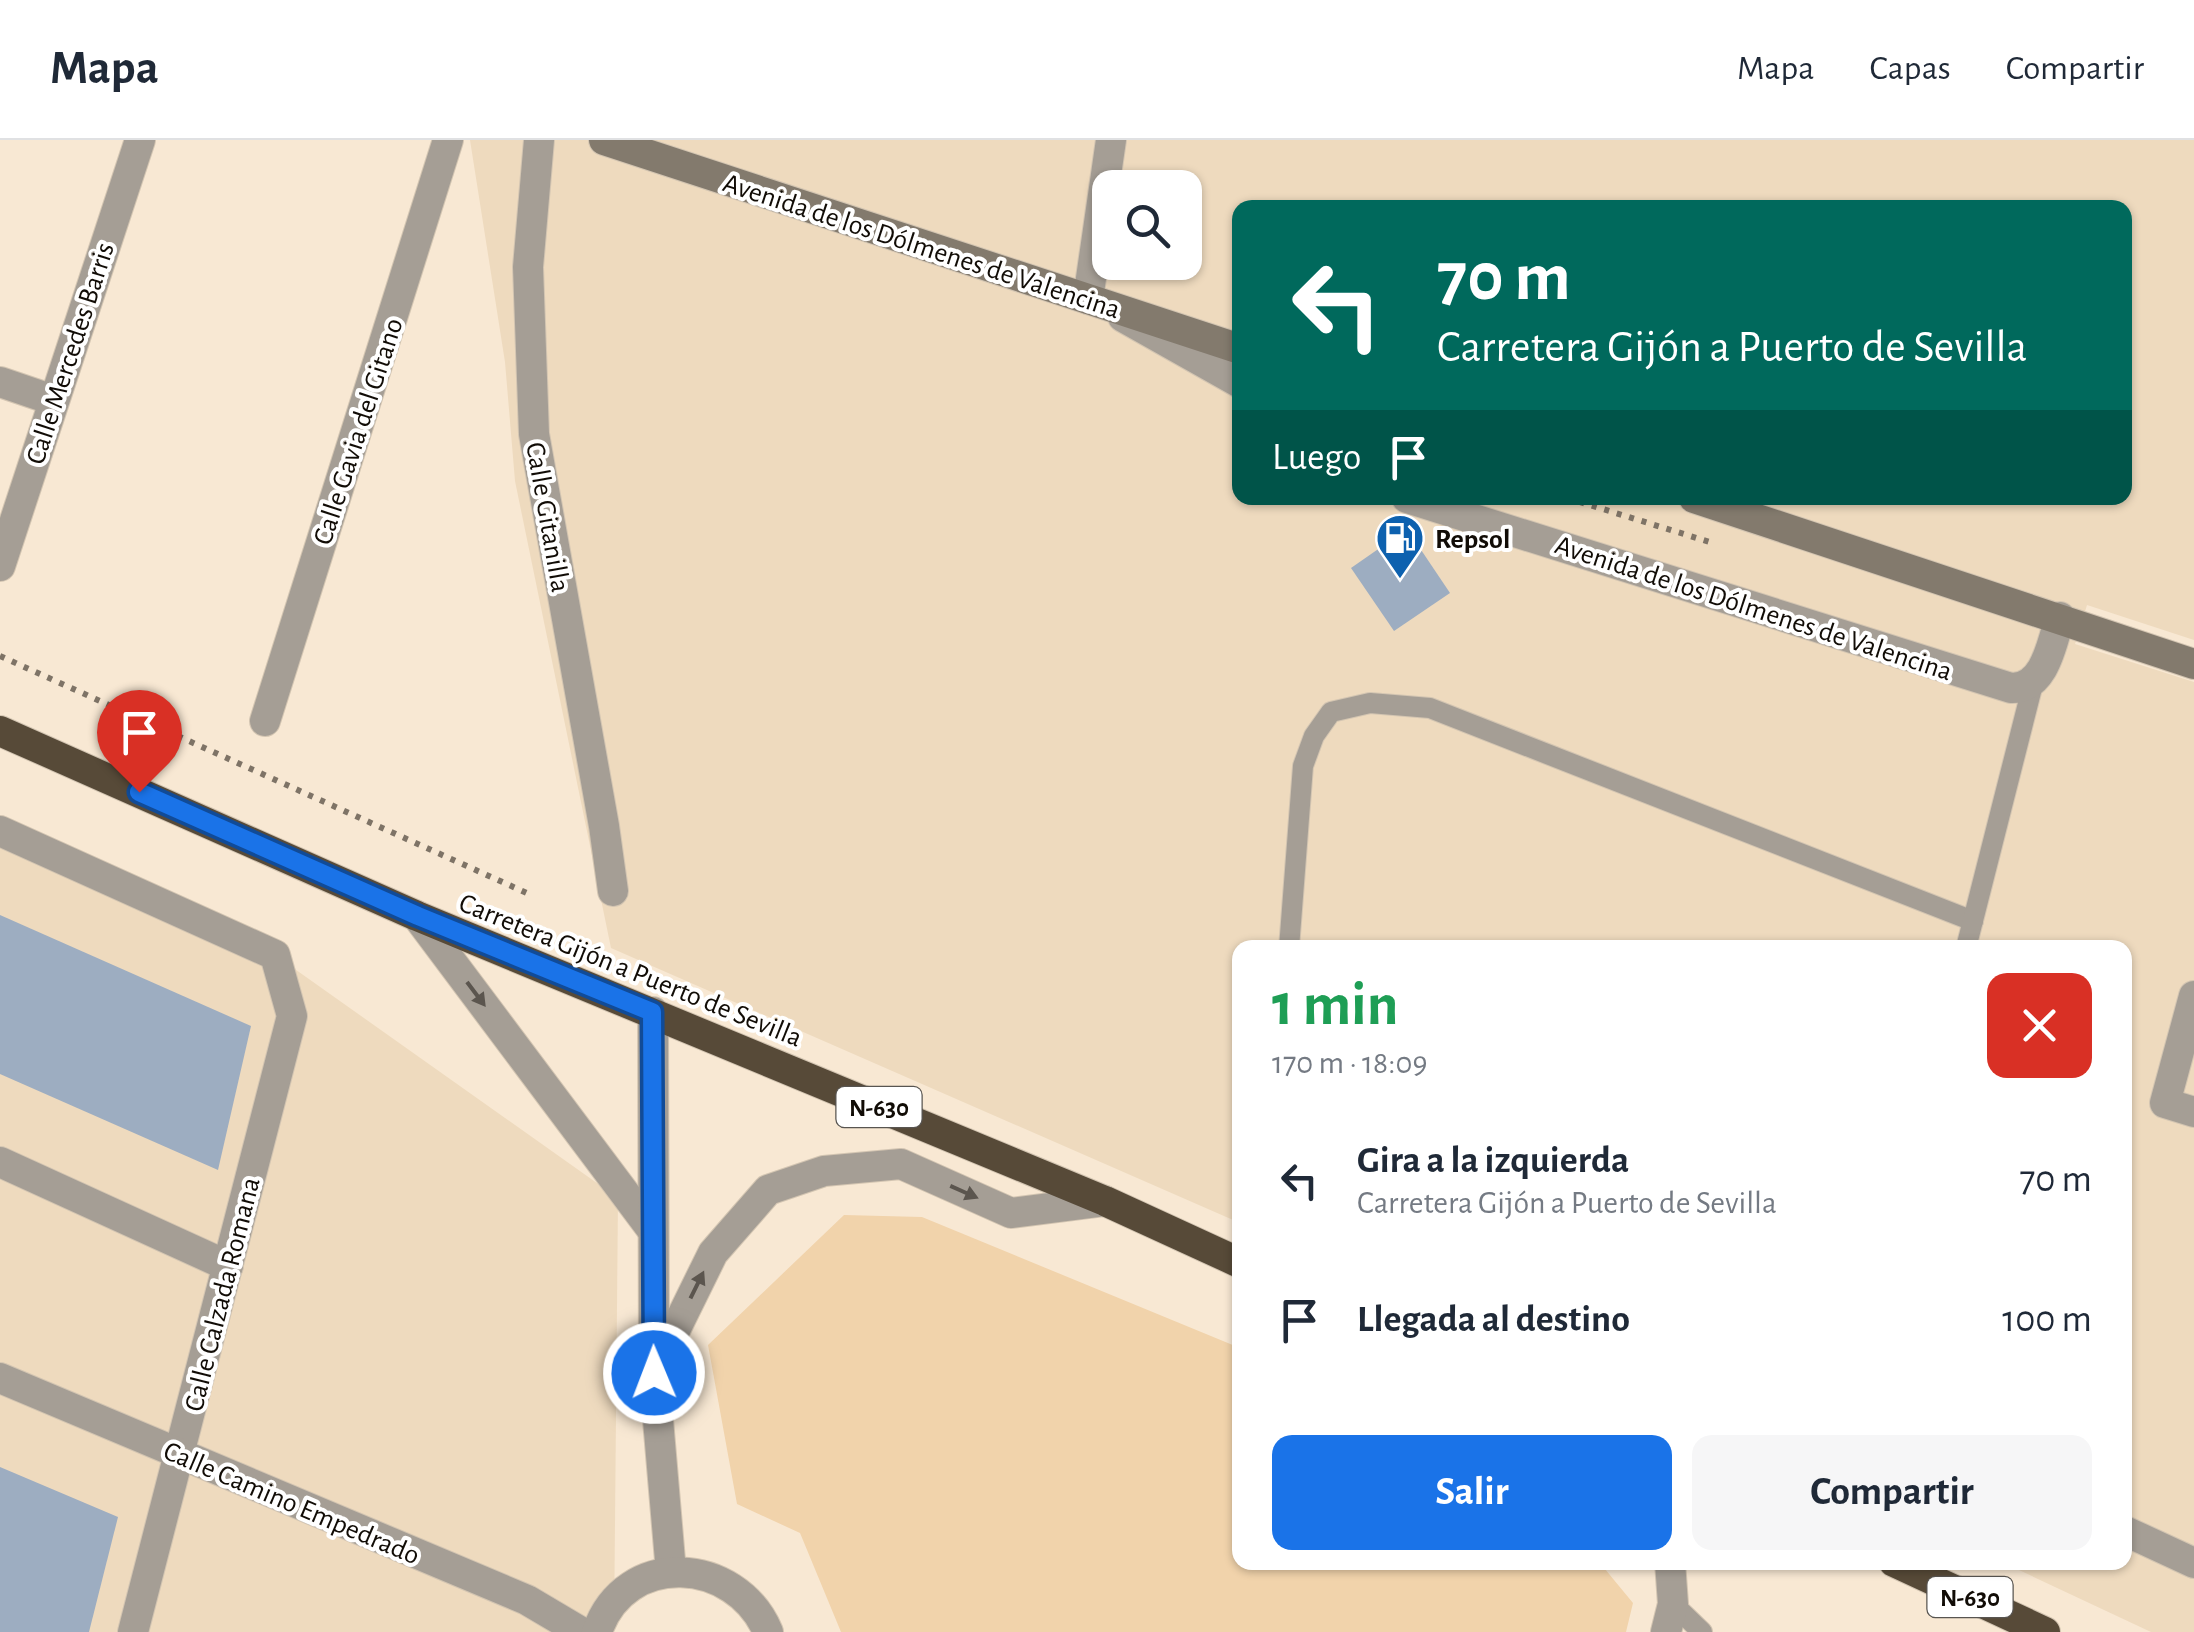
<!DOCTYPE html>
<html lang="es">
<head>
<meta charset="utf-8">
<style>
	body { margin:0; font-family:"Alegreya Sans",sans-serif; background:#f6f6f7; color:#1f2937; height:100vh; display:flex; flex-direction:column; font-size:38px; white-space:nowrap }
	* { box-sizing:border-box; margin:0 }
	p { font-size:32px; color:#747a83 }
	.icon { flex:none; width:55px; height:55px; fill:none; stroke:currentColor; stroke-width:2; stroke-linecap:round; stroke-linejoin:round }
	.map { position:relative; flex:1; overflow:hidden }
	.panel { position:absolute; left:1232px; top:800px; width:900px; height:630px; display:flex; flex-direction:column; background:#fff; border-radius:20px; box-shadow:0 2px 8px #0004 }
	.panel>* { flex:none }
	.banner { position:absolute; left:1232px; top:60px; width:900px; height:305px; border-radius:20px; box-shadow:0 2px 8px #0004; background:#00695c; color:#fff; overflow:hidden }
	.tools { position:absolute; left:1092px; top:30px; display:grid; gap:20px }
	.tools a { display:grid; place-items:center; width:110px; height:110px; border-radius:20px; background:#fff; box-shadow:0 2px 8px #0004; font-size:50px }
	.pin { position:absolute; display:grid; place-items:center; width:85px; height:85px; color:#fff; margin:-102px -42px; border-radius:50% 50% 50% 0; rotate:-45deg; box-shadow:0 0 10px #0007 }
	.pin .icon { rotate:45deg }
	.me { position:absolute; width:110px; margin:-55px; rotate:359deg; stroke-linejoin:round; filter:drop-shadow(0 0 8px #0008) }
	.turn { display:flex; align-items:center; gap:35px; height:210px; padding:0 40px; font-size:45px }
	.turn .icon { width:130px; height:130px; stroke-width:2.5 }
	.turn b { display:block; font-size:70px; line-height:85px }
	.then { display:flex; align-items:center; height:95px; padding:0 40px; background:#0003; gap:20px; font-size:38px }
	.round { display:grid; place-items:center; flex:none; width:105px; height:105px; border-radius:20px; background:#f6f6f7 }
	.headline { display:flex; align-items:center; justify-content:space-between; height:170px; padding:0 40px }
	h1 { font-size:60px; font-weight:700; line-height:75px; color:#1e9e55 }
	.primary-button { display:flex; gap:20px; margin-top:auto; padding:20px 40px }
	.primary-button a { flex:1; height:115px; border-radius:20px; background:#1a73e8; color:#fff; font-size:40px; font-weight:700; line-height:115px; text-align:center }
	.primary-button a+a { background:#f6f6f7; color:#1f2937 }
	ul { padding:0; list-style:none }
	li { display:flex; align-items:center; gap:30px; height:140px; padding:0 40px }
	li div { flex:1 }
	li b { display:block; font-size:38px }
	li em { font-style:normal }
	header { display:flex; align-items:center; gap:60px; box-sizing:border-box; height:140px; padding:0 50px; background:#fff; border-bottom:2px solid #e0e1e3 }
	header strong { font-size:48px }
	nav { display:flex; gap:55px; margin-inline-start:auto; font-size:35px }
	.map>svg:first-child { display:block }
	.built { fill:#eedabe; fill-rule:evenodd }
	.green { fill:#f1d3ab }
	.building { fill:#9dadc1 }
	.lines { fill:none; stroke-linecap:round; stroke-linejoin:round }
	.lane-casing { stroke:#d3c5b2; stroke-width:22 }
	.street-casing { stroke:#d3c5b2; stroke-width:32 }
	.secondary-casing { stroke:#d3c5b2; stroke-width:32 }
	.highway-casing { stroke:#d3c5b2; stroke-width:32 }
	.path { stroke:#7e7366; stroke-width:6; stroke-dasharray:5 8; stroke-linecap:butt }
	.lane { stroke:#a59e95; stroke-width:20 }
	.street { stroke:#a59e95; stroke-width:30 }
	.secondary { stroke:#837a6d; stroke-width:30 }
	.highway { stroke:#574a38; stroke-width:30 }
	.oneway { fill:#5b554e }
	.route-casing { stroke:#114b97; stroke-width:25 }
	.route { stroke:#1a73e8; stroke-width:18 }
	.labels { text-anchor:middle; stroke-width:8; stroke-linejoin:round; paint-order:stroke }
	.shield { fill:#fff; stroke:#585551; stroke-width:2.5 }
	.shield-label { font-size:25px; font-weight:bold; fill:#110c06 }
	.street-label { font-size:28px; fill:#110c06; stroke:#fff }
	.poi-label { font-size:28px; font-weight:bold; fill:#110c06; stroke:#fff; text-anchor:start }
</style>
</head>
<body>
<header>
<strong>Mapa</strong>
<nav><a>Mapa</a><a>Capas</a><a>Compartir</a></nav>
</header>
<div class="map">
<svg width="2194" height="1492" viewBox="0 0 2194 1492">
	<rect width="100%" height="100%" fill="#f8e8d3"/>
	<g class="built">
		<path d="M470,0h1724v500l-107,-35 -12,39 119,38v950h-43l-147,-69 121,-1v-614h-885v275l-629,-275 -96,-467 -10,-119zM1110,48h75v74h-75zM1240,68h885v290h-885z"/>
		<polygon points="0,691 275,815 618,1058 614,1492 0,1492"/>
	</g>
	<polygon class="green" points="844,1075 922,1077 1240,1208 1240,1422 1600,1423 1633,1463 1626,1492 841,1492 800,1393 737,1364 708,1205"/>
	<g class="building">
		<polygon points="1407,389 1450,453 1394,491 1351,428"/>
		<polygon points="0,775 251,886 218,1030 0,934"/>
		<polygon points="0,1327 118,1377 89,1492 0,1492"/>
	</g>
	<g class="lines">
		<g class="lane-casing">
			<g id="lane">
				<polyline points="1289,808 1303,626 1314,596 1331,572 1370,563 1430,568 1973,781"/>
				<polyline points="1966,808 2034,540"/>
				<polyline points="1673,1464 1702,1492"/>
			</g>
		</g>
		<g class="street-casing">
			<g id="street">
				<polyline points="539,0 528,127 534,294 604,686 613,751"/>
				<polyline points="1088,159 1111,0"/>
				<polyline points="1123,177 1240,243"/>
				<polyline points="0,242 53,260"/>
				<path d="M1407,358l604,190c34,1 41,-45 49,-71"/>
				<polyline points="0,426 140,0"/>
				<polyline points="265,581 448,0"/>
				<polyline points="0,691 275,815 292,876 133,1492"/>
				<polyline points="417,776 653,1091"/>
				<polyline points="2194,856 2165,963 2194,972"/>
				<polyline points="653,872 654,1233 671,1432"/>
				<polyline points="0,1022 228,1126"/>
				<polyline points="654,1233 713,1113 768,1050 824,1031 901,1024 1011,1073 1105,1061"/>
				<polyline points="0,1238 527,1460 581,1492"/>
				<polyline points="2125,1391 2194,1423"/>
				<path d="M597,1492c28,-83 139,-76 171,0"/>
				<polyline points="1666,1492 1673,1464 1670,1422"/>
			</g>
		</g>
		<g class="secondary-casing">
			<g id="secondary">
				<polyline points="604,0 1240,209"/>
				<polyline points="1694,358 2194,524"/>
			</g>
		</g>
		<g class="highway-casing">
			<g id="highway">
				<polyline points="0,591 417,776 1105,1061 1240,1123"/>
				<polyline points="1894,1422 2045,1492"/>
			</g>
		</g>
		<g class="path">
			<polyline points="1567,358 1713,403"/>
			<polyline points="0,516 529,754"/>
		</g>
		<use href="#lane" class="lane"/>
		<use href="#street" class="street"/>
		<use href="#secondary" class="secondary"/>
		<use href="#highway" class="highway"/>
	</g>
	<defs><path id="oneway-solid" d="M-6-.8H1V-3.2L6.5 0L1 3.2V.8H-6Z" transform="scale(2.5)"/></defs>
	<g class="oneway">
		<use href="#oneway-solid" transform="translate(476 854) rotate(53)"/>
		<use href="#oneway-solid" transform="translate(964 1052) rotate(24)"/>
		<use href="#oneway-solid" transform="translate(697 1145) rotate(-64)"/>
	</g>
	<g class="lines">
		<g class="route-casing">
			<polyline id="route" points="139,652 418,776 652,872 654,1233"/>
		</g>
		<use href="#route" class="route"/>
	</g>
	<defs>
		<g id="fuel-pin" transform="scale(2.5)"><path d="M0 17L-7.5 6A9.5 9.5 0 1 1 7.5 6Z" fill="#0d61af" stroke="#fff"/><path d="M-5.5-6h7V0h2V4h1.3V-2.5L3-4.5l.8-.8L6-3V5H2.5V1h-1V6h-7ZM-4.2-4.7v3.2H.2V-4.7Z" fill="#fff"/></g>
	</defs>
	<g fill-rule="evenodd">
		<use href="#fuel-pin" x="1400" y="398"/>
	</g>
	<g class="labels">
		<g class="shield">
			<rect x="836.5" y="947" width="85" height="40" rx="8"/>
			<rect x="1927.5" y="1437" width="85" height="40" rx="8"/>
		</g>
		<g class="shield-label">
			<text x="879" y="976">N-630</text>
			<text x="1970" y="1466">N-630</text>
		</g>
		<g class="street-label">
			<text transform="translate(922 105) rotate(18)" y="10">Avenida de los Dólmenes de Valencina</text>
			<text transform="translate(69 213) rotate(-72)" y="10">Calle Mercedes Barris</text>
			<text transform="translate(357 291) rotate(-72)" y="10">Calle Gavia del Gitano</text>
			<text transform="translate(549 377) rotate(80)" y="10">Calle Gitanilla</text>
			<text transform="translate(1754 467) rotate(18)" y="10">Avenida de los Dólmenes de Valencina</text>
			<text transform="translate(631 829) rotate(22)" y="10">Carretera Gijón a Puerto de Sevilla</text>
			<text transform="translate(221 1154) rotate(-76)" y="10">Calle Calzada Romana</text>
			<text transform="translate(292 1362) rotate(23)" y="10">Calle Camino Empedrado</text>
		</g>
		<g class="poi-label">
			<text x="1435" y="408">Repsol</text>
		</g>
	</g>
</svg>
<div class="tools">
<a><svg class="icon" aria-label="search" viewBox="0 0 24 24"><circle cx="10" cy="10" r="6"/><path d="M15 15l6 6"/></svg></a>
</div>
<div class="pin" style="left:139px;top:652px;background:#d93025"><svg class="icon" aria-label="arrive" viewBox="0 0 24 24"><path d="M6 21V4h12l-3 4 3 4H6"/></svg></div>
<svg class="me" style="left:654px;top:1233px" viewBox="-20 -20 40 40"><circle r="17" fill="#1a73e8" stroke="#fff" stroke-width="3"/><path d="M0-11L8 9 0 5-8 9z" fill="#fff"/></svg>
<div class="banner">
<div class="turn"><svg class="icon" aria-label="left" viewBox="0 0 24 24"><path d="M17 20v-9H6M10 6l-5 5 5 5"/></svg><div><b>70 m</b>Carretera Gijón a Puerto de Sevilla</div></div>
<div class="then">Luego<svg class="icon" aria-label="arrive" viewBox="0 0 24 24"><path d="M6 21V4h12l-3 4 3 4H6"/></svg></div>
</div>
<section class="panel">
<div class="headline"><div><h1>1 min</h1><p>170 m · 18:09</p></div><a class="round" style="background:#d93025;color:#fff"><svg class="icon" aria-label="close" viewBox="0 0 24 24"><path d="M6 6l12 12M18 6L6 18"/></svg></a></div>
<ul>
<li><svg class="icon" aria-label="left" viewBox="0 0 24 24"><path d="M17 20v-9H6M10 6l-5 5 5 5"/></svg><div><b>Gira a la izquierda</b><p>Carretera Gijón a Puerto de Sevilla</p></div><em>70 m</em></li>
<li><svg class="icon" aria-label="arrive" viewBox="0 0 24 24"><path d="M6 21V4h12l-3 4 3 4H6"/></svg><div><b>Llegada al destino</b></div><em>100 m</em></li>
</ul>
<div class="primary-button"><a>Salir</a><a>Compartir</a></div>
</section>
</div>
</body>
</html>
